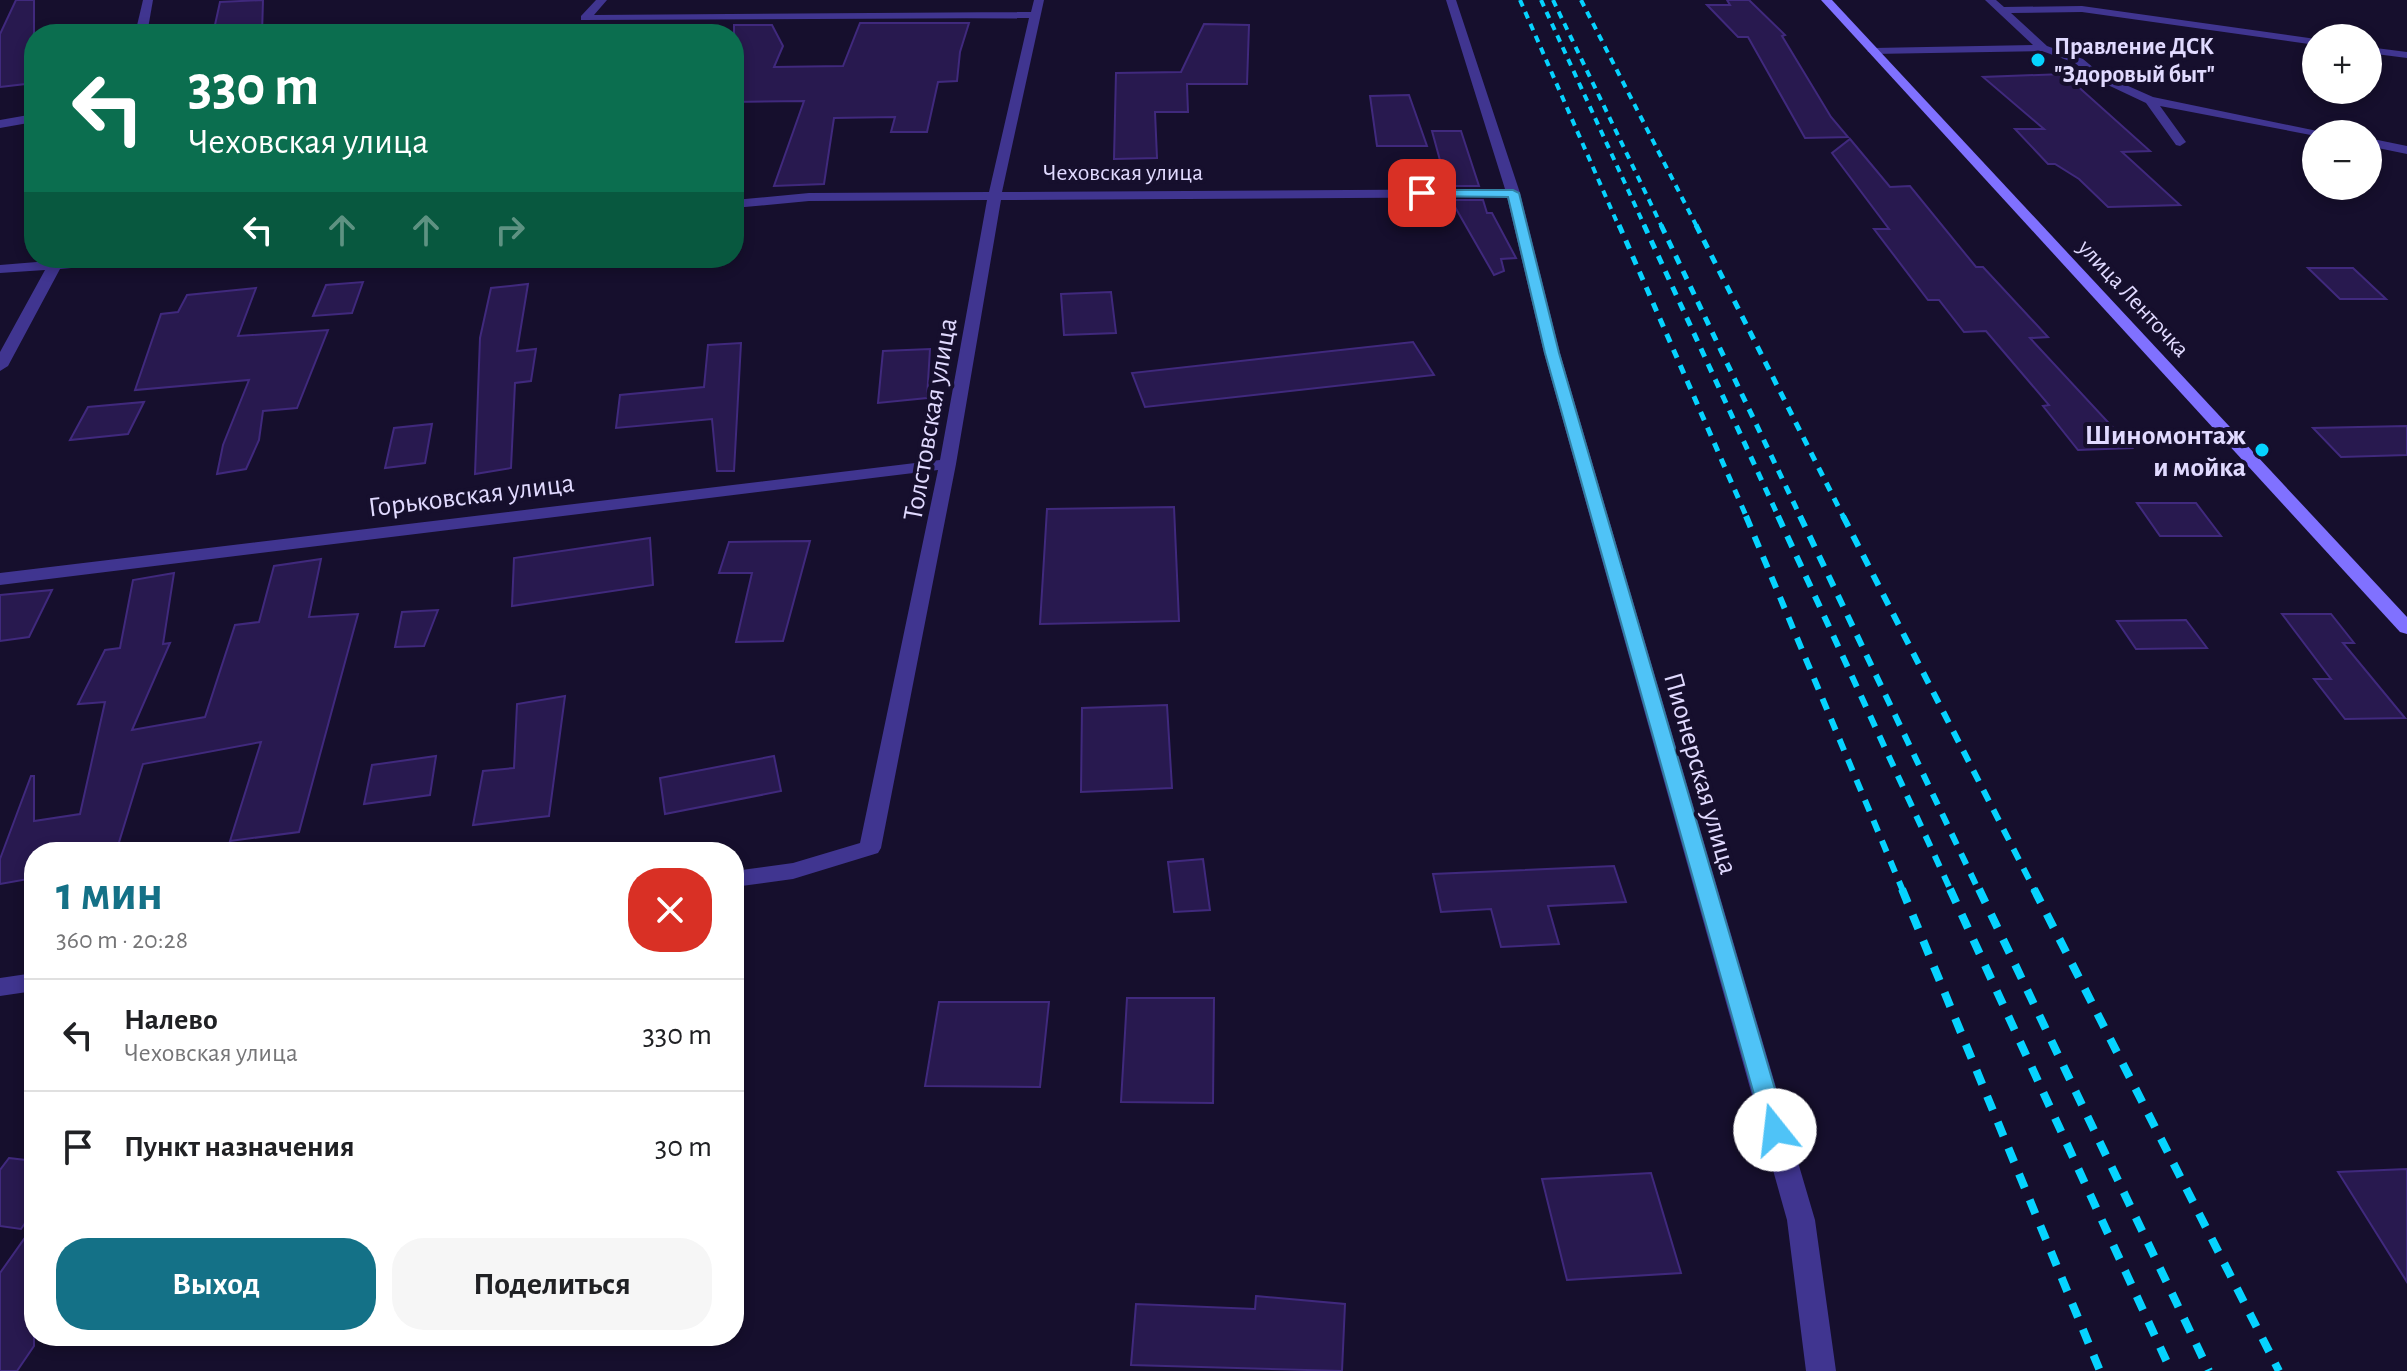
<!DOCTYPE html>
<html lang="ru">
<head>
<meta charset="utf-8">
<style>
	body { margin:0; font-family:"Alegreya Sans",sans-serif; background:#f6f6f6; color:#202124; height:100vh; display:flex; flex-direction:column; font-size:30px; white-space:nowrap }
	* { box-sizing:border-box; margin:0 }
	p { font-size:26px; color:#757577 }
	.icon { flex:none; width:44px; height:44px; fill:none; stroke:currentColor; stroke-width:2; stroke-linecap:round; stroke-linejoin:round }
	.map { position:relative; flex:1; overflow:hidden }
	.details { position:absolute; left:24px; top:842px; width:720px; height:504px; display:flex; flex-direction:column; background:#fff; border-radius:32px; box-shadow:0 4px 12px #0003 }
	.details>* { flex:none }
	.guide { position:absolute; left:24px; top:24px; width:720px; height:244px; border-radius:32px; box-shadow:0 4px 12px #0003; background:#0b6e4f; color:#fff; overflow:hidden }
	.controls { position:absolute; left:2302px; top:24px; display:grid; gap:16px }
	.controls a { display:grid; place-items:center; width:80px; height:80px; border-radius:50%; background:#fff; box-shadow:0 4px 12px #0003; font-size:40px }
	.pin { position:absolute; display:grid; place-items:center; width:68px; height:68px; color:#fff; margin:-34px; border-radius:16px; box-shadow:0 4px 12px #0006 }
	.me { position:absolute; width:88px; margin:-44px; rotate:344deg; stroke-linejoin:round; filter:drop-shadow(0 0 6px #0008) }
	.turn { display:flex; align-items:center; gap:28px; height:168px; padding:0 32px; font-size:36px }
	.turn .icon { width:104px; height:104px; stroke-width:2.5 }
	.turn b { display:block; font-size:56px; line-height:68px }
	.lanes { display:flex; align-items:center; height:76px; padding:0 32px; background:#0003; justify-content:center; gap:40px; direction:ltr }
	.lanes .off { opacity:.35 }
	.round { display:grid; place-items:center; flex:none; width:84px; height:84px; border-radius:32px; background:#f6f6f6 }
	.head { display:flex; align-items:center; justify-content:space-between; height:136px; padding:0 32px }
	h1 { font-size:48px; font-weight:700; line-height:60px; color:#147187 }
	.primary-button { display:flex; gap:16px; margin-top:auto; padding:16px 32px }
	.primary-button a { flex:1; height:92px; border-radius:32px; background:#147187; color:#fff; font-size:32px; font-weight:700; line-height:92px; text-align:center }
	.primary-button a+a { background:#f6f6f6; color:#202124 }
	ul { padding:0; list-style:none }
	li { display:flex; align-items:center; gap:24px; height:112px; padding:0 32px; border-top:2px solid #e0e0e0 }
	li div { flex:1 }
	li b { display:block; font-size:30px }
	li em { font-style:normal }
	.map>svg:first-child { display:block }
	.building { fill:#28194f; stroke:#40297d; stroke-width:2 }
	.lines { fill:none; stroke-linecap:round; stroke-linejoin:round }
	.street { fill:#403590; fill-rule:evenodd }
	.secondary { fill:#8071ff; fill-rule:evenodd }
	.rail-far3 { stroke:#06d3ff; stroke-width:4; stroke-dasharray:7 6; stroke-linecap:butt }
	.rail-far2 { stroke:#06d3ff; stroke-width:5; stroke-dasharray:9 8; stroke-linecap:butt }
	.rail-far1 { stroke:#06d3ff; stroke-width:6; stroke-dasharray:12 10; stroke-linecap:butt }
	.rail { stroke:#06d3ff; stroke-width:8; stroke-dasharray:15 13; stroke-linecap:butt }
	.route { fill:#4fc3f7; stroke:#337fa1; stroke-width:2 }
	.poi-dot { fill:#06d3ff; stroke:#160f2d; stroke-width:3 }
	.labels { text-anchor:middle; stroke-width:8; stroke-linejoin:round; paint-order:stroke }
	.far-poi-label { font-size:24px; font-weight:bold; fill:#e1daff; stroke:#160f2d; text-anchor:start }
	.far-street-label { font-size:24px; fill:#e1daff; stroke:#160f2d }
	.street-label { font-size:28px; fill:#e1daff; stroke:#160f2d }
	.poi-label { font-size:28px; font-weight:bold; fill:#e1daff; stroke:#160f2d; text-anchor:end }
</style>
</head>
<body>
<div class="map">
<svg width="2407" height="1371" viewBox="0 0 2407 1371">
	<rect width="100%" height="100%" fill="#160f2d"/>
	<g class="building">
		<polygon points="16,0 34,0 34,83 0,87 0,34"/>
		<polygon points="263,0 262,34 213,34 220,2"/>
		<polygon points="1727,0 1749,0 1785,35 1782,36 1831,117 1848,137 1805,138 1748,37 1738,37 1707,5 1730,5"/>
		<polygon points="860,23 969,23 960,52 957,81 938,82 927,132 891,132 895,117 834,118 824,184 774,186 804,101 734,102 734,25 772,25 783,46 774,67 843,66"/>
		<polygon points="1204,24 1249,25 1247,84 1187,84 1188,112 1155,112 1157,158 1114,159 1116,73 1181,72"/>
		<polygon points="2064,74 2150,151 2122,152 2180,205 2108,207 2079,179 2055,164 2048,164 2015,129 2044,129 1983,77"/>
		<polygon points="1409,95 1427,146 1377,146 1370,96"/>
		<polygon points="1432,131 1461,131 1479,186 1447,186"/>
		<polygon points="1850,139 1890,187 1910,186 1976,267 1983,267 2048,337 2030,338 2132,448 2078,450 2043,406 2049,405 1986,331 1964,332 1939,300 1928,300 1874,229 1889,229 1832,153"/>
		<polygon points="1451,200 1483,200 1487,213 1492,213 1516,258 1501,259 1504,271 1494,275"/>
		<polygon points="2308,268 2353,268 2386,299 2340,299"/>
		<polygon points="363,282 352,313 313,316 326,285"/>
		<polygon points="528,284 517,351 536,349 531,381 515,383 511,468 475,474 480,338 491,288"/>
		<polygon points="256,288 238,336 328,330 297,408 263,411 259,440 246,469 217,474 223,445 249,380 135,390 161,314 178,312 187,295"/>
		<polygon points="1111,292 1116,333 1064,335 1061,294"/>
		<polygon points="1413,342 1434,375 1145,407 1132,373"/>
		<polygon points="741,343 734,471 717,471 712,419 616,428 620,395 704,387 708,345"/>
		<polygon points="930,349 927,398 878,403 883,351"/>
		<polygon points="144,402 128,434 70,440 88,407"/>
		<polygon points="432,424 425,463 385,468 394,428"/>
		<polygon points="2407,426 2407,455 2341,457 2313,428"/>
		<polygon points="2137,503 2196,503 2221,536 2160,536"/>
		<polygon points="1174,507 1179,621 1040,624 1047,509"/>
		<polygon points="650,538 653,585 512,606 514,558"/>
		<polygon points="810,541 783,641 736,642 752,573 719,573 729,542"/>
		<polygon points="321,559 309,617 358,614 299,832 230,841 261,742 143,764 116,852 34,852 34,878 0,884 0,859 31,776 34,776 34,821 80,814 105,702 78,704 105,650 120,648 133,580 174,573 163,644 170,643 132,730 205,717 235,625 259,622 274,566"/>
		<polygon points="52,590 29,637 0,641 0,595"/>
		<polygon points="438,610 424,646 395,647 402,612"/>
		<polygon points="2282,614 2331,614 2354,643 2343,643 2405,718 2345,719 2314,679 2331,679"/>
		<polygon points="2186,620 2207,648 2136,649 2117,621"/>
		<polygon points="565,696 549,816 473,825 483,771 514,768 517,704"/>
		<polygon points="1167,705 1172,788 1081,792 1082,708"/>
		<polygon points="436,756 430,795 364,804 372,765"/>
		<polygon points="774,756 781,791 665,814 660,778"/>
		<polygon points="1203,859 1210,910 1174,912 1168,862"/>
		<polygon points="1614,866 1626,902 1548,906 1559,944 1501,947 1491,909 1441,912 1433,874"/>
		<polygon points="1127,998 1214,998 1213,1103 1121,1102"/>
		<polygon points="939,1002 1049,1002 1040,1087 925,1086"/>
		<polygon points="9,1158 34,1161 34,1210 21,1229 0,1226 0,1170"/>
		<polygon points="2407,1169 2407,1282 2338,1172"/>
		<polygon points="1651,1173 1681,1273 1567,1280 1542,1179"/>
		<polygon points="34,1225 34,1346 17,1371 0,1371 0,1273"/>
		<polygon points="1256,1296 1345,1304 1342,1371 1131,1365 1136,1304 1255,1309"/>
	</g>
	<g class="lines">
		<g class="street">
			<polygon points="143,0 153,0 147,34 135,34"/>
			<polygon points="596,0 607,0 594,15 1031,12 1034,0 1044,0 1002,192 1505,189 1446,0 1456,0 1520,193 1560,353 1815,1220 1836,1371 1806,1371 1787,1220 1544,353 1507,197 1001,200 956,464 881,848 878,853 793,879 734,887 734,871 793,863 860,843 938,470 0,585 0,573 940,460 987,200 809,201 734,208 734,200 809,193 989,192 1029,18 581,20 581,16"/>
			<polygon points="1985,0 1996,0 2004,7 2082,6 2316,39 2316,45 2082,12 2011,13 2047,46 2083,59 2101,74 2153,97 2332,134 2316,136 2160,106 2186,142 2180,146 2176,145 2146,103 2093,78 2075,63 2042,51 1873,54 1867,51 1873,48 2033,45"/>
			<polygon points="2368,47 2407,52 2407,58 2368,53"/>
			<polygon points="34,114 34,122 0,128 0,120"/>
			<polygon points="2368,138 2407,146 2407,154 2368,146"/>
			<polygon points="51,258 145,258 138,262 60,269 8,366 0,371 0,352 45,270 0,273 0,265 49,261"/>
			<polygon points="34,973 34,991 0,996 0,978"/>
		</g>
		<polygon class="secondary" points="1821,0 1832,0 2407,617 2407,634 2400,632"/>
		<g class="rail-far3">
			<polyline points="1520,0 1619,227"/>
			<polyline points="1541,0 1645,227"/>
			<polyline points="1553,0 1662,227"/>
			<polyline points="1581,0 1697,227"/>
		</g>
		<g class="rail-far2">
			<polyline points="1619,225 1747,518"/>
			<polyline points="1644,225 1779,518"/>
			<polyline points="1661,225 1801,518"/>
			<polyline points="1696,225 1844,518"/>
		</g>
		<g class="rail-far1">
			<polyline points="1746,516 1903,891"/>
			<polyline points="1778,516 1951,891"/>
			<polyline points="1800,516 1979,891"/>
			<polyline points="1843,516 2035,891"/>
		</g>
		<g class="rail">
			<polyline points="1902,889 2100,1371"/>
			<polyline points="1950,889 2171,1371"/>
			<polyline points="1979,889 2209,1371"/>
			<polyline points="2034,889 2279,1371"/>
		</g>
	</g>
	<polygon class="route" points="1422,190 1513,190 1519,193 1559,353 1787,1130 1784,1137 1775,1140 1767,1137 1764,1130 1545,353 1508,197 1418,196 1418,191"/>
	<g class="poi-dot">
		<circle cx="2038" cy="60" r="8"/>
		<circle cx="2262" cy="450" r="8"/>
	</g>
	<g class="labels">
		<g class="far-poi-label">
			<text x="2054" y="54">Правление ДСК<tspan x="2054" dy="28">"Здоровый быт"</tspan></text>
		</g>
		<g class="far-street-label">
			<text x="1123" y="180">Чеховская улица</text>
			<text transform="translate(2134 298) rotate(47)" y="8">улица Ленточка</text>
		</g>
		<g class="street-label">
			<text transform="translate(929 419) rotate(-80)" y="10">Толстовская улица</text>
			<text transform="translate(471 494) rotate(-7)" y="10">Горьковская улица</text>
			<text transform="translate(1702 773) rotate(74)" y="10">Пионерская улица</text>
		</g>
		<g class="poi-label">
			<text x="2246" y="444">Шиномонтаж<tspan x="2246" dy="32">и мойка</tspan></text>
		</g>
	</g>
</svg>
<div class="controls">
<a>+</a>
<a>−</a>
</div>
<div class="pin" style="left:1422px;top:193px;background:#d93025"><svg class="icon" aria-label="arrive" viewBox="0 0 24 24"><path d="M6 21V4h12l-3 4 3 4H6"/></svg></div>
<svg class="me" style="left:1775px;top:1130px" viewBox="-20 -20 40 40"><circle r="19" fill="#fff"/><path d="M0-13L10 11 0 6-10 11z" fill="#4fc3f7"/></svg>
<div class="guide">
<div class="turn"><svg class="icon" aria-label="left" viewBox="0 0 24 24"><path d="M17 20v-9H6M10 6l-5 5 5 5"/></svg><div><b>330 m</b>Чеховская улица</div></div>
<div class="lanes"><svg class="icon" aria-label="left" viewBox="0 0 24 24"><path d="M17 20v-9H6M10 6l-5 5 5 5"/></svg><svg class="icon off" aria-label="ahead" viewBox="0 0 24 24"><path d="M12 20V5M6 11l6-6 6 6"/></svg><svg class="icon off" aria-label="ahead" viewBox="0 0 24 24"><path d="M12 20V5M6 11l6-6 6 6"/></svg><svg class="icon off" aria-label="right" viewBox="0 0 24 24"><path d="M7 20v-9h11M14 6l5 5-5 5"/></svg></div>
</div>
<section class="details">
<div class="head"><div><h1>1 мин</h1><p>360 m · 20:28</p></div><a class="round" style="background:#d93025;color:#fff"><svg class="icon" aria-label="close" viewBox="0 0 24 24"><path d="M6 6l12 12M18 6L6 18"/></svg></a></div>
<ul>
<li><svg class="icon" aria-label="left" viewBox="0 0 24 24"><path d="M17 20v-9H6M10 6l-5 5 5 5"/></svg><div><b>Налево</b><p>Чеховская улица</p></div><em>330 m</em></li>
<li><svg class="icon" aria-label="arrive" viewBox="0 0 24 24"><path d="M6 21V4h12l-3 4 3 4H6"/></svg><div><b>Пункт назначения</b></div><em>30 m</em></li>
</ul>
<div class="primary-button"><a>Выход</a><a>Поделиться</a></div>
</section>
</div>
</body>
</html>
